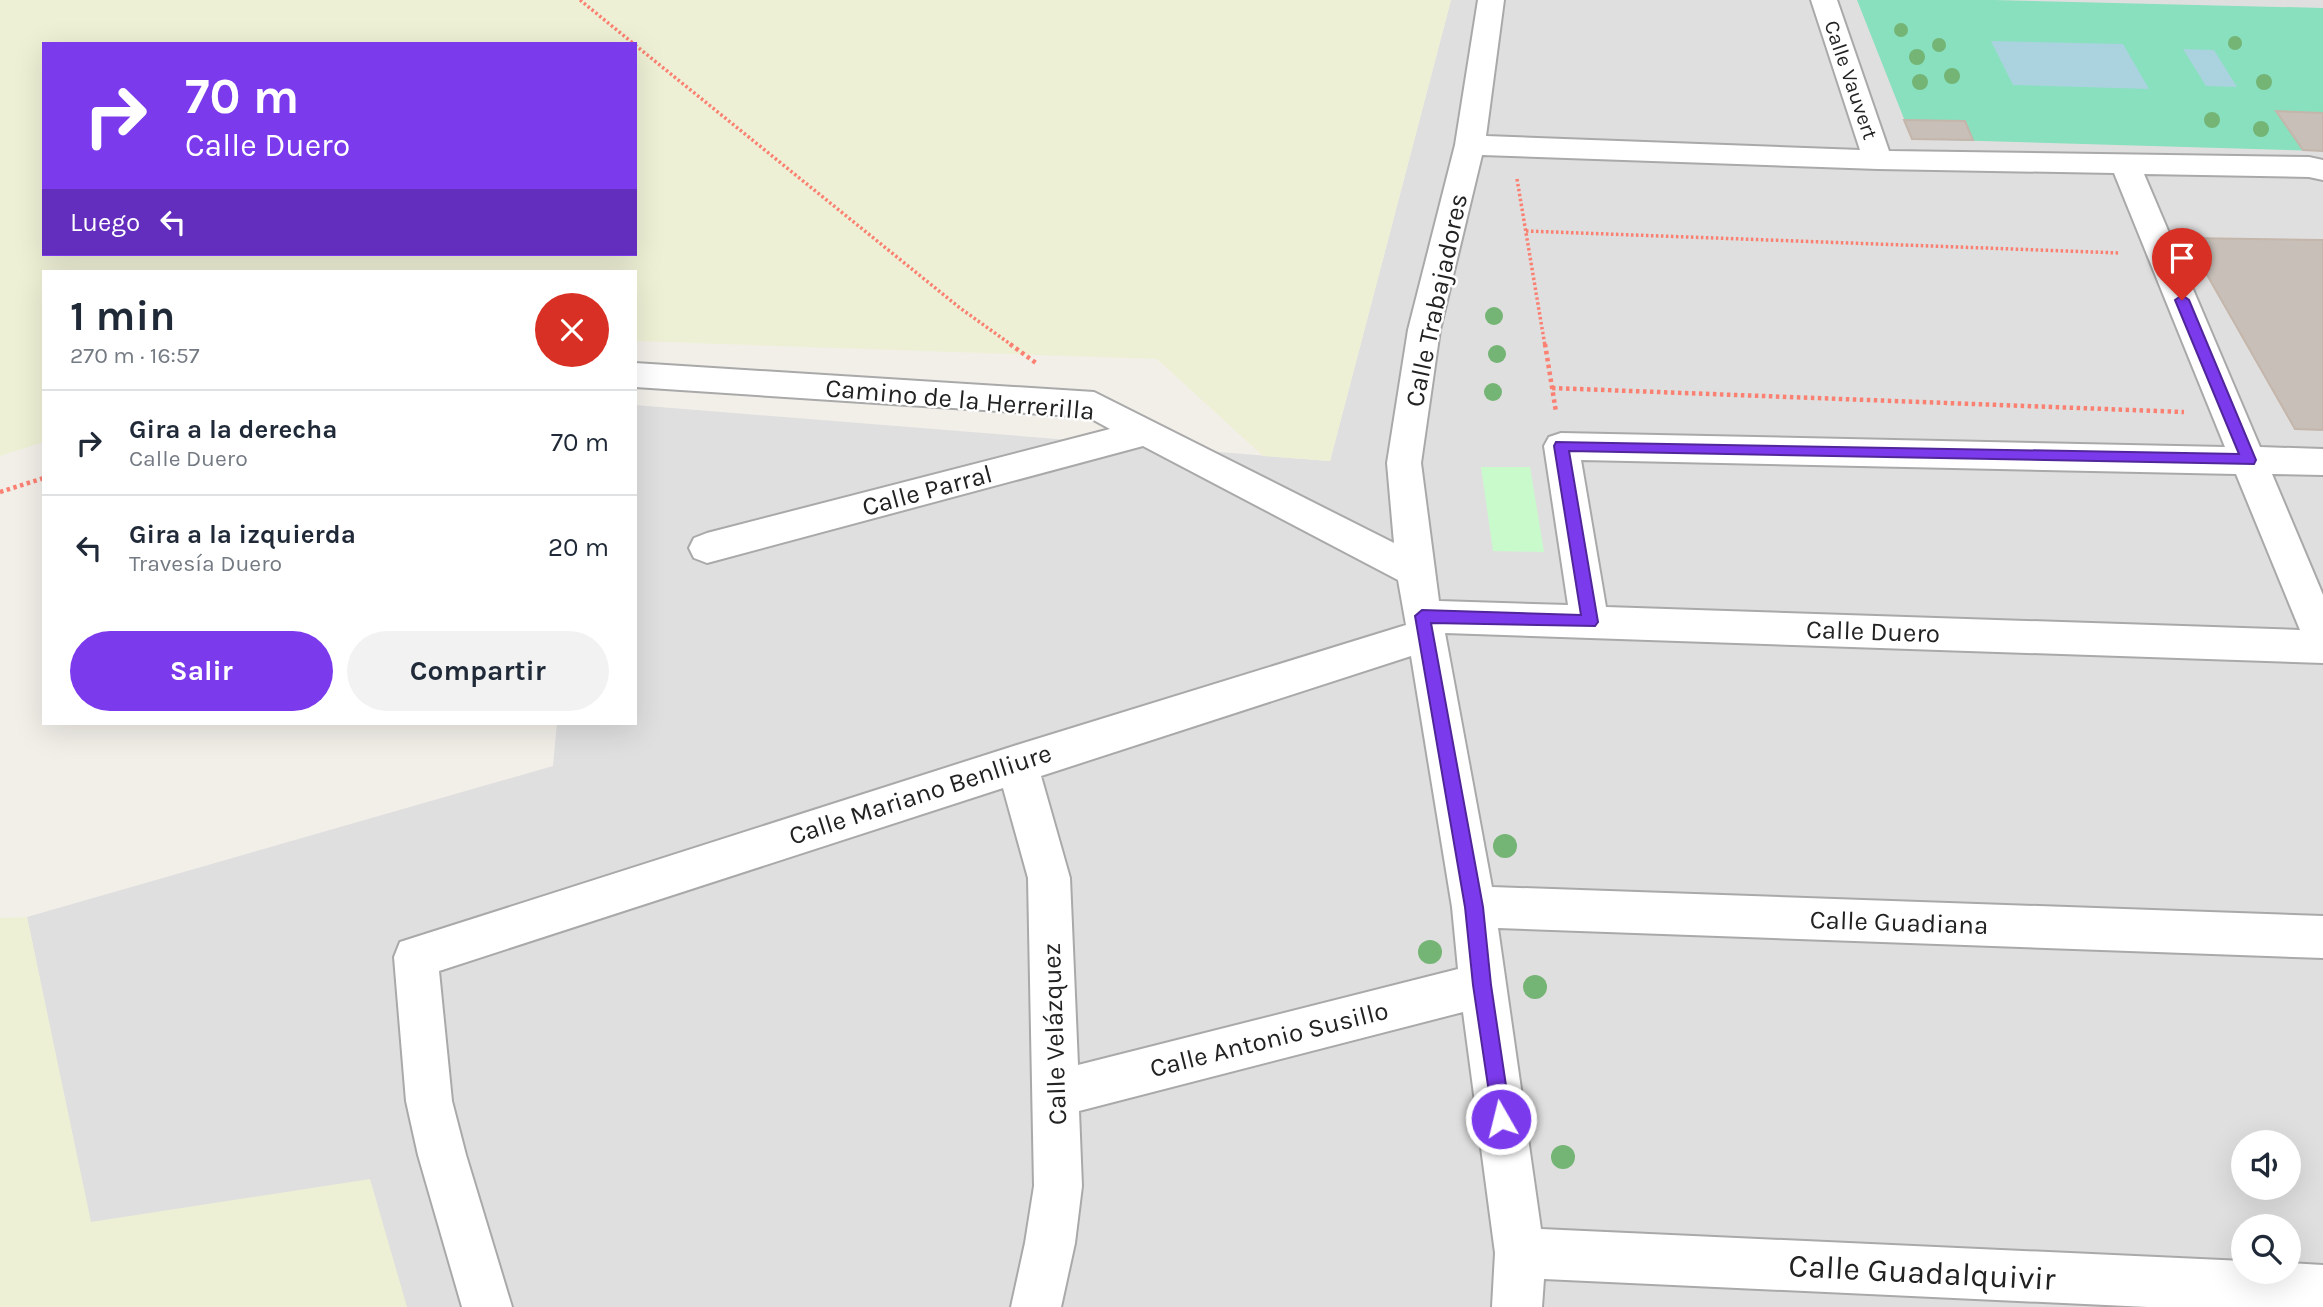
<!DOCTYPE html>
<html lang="es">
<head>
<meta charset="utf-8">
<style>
	body { margin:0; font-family:Karla,sans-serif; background:#f2f2f3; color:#1f2937; height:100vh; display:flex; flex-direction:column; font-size:26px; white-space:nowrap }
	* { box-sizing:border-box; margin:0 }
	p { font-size:23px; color:#747a83 }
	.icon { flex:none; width:38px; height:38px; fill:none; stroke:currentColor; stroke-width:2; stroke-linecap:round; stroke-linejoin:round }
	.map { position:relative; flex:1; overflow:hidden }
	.side { position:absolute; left:42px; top:270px; width:595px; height:455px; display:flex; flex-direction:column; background:#fff; border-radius:0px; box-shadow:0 7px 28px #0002 }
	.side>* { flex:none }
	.top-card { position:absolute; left:42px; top:42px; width:595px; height:214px; border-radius:0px; box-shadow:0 7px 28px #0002; background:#7c3aed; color:#fff; overflow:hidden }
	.fabs { position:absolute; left:2231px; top:1130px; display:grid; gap:14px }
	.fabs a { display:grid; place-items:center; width:70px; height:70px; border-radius:50%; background:#fff; box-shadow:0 7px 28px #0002; font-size:35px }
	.pin { position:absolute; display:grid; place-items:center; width:60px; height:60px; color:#fff; margin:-72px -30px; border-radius:50% 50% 50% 0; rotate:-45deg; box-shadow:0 0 7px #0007 }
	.pin .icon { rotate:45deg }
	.me { position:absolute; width:77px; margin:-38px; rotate:352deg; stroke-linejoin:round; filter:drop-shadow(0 0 5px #0008) }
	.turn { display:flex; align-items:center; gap:24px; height:147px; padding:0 28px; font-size:32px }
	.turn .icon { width:91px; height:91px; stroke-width:2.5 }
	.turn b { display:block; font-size:49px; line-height:60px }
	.then { display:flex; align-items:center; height:66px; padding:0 28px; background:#0003; gap:14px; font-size:26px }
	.round { display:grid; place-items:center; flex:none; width:74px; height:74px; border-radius:37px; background:#f2f2f3 }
	.head { display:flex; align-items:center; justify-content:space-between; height:119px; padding:0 28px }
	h1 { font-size:42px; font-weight:700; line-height:52px }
	.action { display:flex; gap:14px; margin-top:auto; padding:14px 28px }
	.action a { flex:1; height:80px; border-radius:42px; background:#7c3aed; color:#fff; font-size:28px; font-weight:700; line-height:80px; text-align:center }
	.action a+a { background:#f2f2f3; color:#1f2937 }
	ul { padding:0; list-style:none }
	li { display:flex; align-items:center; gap:21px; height:105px; padding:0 28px; border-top:2px solid #e0e1e3 }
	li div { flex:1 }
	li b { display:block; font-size:26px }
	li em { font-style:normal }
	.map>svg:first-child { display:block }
	.residential { fill:#e0dfdf; fill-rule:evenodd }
	.farmland { fill:#eef0d5; fill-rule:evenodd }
	.park { fill:#c8facc }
	.pitch { fill:#88e0be }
	.water { fill:#aad3df }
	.building { fill:#c7bfb8; stroke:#c4b6ab; stroke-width:2 }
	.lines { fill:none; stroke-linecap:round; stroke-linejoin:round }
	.minor-casing { stroke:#a9a9a9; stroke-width:4 }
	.path-far1 { stroke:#fa8072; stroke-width:3.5; stroke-dasharray:2.5 2.5; stroke-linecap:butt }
	.path { stroke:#fa8072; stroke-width:4.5; stroke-dasharray:3.5 3.5; stroke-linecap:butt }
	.minor { fill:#fff; fill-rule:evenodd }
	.tree { fill:#74b475 }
	.route { fill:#7c3aed; stroke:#51269a; stroke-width:2 }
	.labels { text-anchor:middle; stroke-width:5; stroke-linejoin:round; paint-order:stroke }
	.far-street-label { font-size:21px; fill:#222; stroke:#fff }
	.street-label { font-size:26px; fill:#222; stroke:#fff }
	.near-street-label { font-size:32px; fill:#222; stroke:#fff }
</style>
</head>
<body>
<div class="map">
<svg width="2323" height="1307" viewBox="0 0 2323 1307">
	<rect width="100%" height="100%" fill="#f2efe9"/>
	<path class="residential" d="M1451,0h872v1307h-2323l90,-85 -63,-305 526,-151 4,-43h78v-318l695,56zM2244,1143h45v45h-45zM2244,1227h45v45h-45z"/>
	<g class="farmland">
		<path d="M0,0h1451l-121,461 -67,-5 -106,-97 -522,-18v-70h-591v171l-44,14zM44,44h591v210h-591z"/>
		<polygon points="27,917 91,1222 370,1179 407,1307 0,1307 0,918"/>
	</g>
	<polygon class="park" points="1481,467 1530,467 1544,552 1493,551"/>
	<polygon class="pitch" points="1857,0 1993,0 2323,8 2323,151 1912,139"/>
	<g class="water">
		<polygon points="1991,41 2123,44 2149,89 2013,85"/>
		<polygon points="2183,49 2214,50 2237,87 2206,86"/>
	</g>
	<g class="building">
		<polygon points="2276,111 2323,113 2323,151 2303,150"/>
		<polygon points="1904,120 1965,121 1973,140 1912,139"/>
		<polygon points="2186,238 2323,240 2323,430 2295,429"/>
	</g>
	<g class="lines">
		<g class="minor-casing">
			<path id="minor" d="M1478,0h26l-18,136 374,14 -49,-150h26l52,151 420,6 14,3v20l-14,-3 -165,-3 116,273 63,2v26l-51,-1 51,121v68l-878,-30 47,254 831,29v42l-825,-30 43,301 703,32v11h45v-9l34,2v42h-175l-604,-28 -2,28h-50l3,-54 -32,-241 -384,99 3,75 -7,57 -14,64h-50l14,-64 9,-57 -6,-308 -25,-90 -564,183 13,130 14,54 46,152h-50l-44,-152 -12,-54 -12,-144 6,-15 617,-197 389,-120 -8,-45 -255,-134 -436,117 -13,-5 -5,-10 5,-10 13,-5 403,-104 -22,-12 -453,-30v-24l459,29 300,151 -7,-80 21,-133 47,-185zM1482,155l396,14 236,4 111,274 -664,-14 -12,4 -5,9 24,159 -129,-4 -18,-138 19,-133zM1581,460l655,14 64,156 -694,-23zM1411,656l41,251 6,62 -380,96 -8,-187 -29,-102z"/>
		</g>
		<g class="path-far1">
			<polyline points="580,0 634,44"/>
			<polyline points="635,45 960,308 1013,346"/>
			<polyline points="1517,179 1545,346"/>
			<polyline points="1526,231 2120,253"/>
		</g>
		<g class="path">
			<polyline points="1010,344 1036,363"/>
			<polyline points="1545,344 1556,412"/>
			<polyline points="1552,388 2184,412"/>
			<polyline points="0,492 44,478"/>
		</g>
		<use href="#minor" class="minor"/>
	</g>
	<g class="tree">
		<circle cx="1901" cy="30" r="7"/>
		<circle cx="2235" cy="43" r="7"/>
		<circle cx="1939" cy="45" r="7"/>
		<circle cx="1917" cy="57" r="8"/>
		<circle cx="1952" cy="76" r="8"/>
		<circle cx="1920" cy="82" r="8"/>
		<circle cx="2264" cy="82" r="8"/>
		<circle cx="2212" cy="120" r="8"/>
		<circle cx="2261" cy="129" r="8"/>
		<circle cx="1494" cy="316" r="9"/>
		<circle cx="1497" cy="354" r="9"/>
		<circle cx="1493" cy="392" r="9"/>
		<circle cx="1505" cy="846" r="12"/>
		<circle cx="1430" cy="952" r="12"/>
		<circle cx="1535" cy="987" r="12"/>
		<circle cx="1563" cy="1157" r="12"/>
	</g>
	<polygon class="route" points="2182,295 2189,300 2256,460 2254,464 1569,451 1598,622 1595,626 1431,623 1483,907 1491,985 1511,1119 1508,1126 1501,1129 1494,1126 1473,985 1465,907 1415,616 1422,610 1581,615 1554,446 1556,442 2239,454 2175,300"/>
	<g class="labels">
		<g class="far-street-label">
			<text transform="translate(1851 80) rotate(71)" y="7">Calle Vauvert</text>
		</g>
		<g class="street-label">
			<text transform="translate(1436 300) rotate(-78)" y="9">Calle Trabajadores</text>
			<text transform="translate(960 399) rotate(5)" y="9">Camino de la Herrerilla</text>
			<text transform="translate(927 490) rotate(-15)" y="9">Calle Parral</text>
			<text transform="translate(1873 631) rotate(2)" y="9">Calle Duero</text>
			<text transform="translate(920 794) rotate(-18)" y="9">Calle Mariano Benlliure</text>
			<text transform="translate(1899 922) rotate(2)" y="9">Calle Guadiana</text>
			<text transform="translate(1054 1034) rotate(-92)" y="9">Calle Velázquez</text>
			<text transform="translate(1269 1039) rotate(-14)" y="9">Calle Antonio Susillo</text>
		</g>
		<g class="near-street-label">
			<text transform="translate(1922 1272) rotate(3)" y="11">Calle Guadalquivir</text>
		</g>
	</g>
</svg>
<div class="fabs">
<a><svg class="icon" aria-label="sound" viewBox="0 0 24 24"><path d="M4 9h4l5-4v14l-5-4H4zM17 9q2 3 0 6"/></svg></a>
<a><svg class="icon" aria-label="search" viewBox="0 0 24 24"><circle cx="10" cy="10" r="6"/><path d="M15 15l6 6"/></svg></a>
</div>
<div class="pin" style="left:2182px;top:300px;background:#d93025"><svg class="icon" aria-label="arrive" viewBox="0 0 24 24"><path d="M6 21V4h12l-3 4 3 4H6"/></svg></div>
<svg class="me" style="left:1501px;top:1119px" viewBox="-20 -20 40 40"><circle r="17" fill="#7c3aed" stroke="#fff" stroke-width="3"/><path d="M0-11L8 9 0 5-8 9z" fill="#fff"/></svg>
<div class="top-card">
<div class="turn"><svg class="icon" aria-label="right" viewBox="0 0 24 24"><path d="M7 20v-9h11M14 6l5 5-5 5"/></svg><div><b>70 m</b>Calle Duero</div></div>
<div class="then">Luego<svg class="icon" aria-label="left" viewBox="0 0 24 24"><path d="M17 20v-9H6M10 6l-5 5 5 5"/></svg></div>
</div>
<section class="side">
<div class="head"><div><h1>1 min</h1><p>270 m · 16:57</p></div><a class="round" style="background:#d93025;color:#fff"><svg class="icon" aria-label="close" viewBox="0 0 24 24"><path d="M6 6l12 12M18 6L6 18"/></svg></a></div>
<ul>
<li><svg class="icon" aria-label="right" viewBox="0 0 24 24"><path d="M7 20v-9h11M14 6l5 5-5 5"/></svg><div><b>Gira a la derecha</b><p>Calle Duero</p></div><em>70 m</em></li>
<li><svg class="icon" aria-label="left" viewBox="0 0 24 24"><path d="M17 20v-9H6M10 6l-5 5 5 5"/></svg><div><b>Gira a la izquierda</b><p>Travesía Duero</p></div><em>20 m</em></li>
</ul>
<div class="action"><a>Salir</a><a>Compartir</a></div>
</section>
</div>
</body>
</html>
